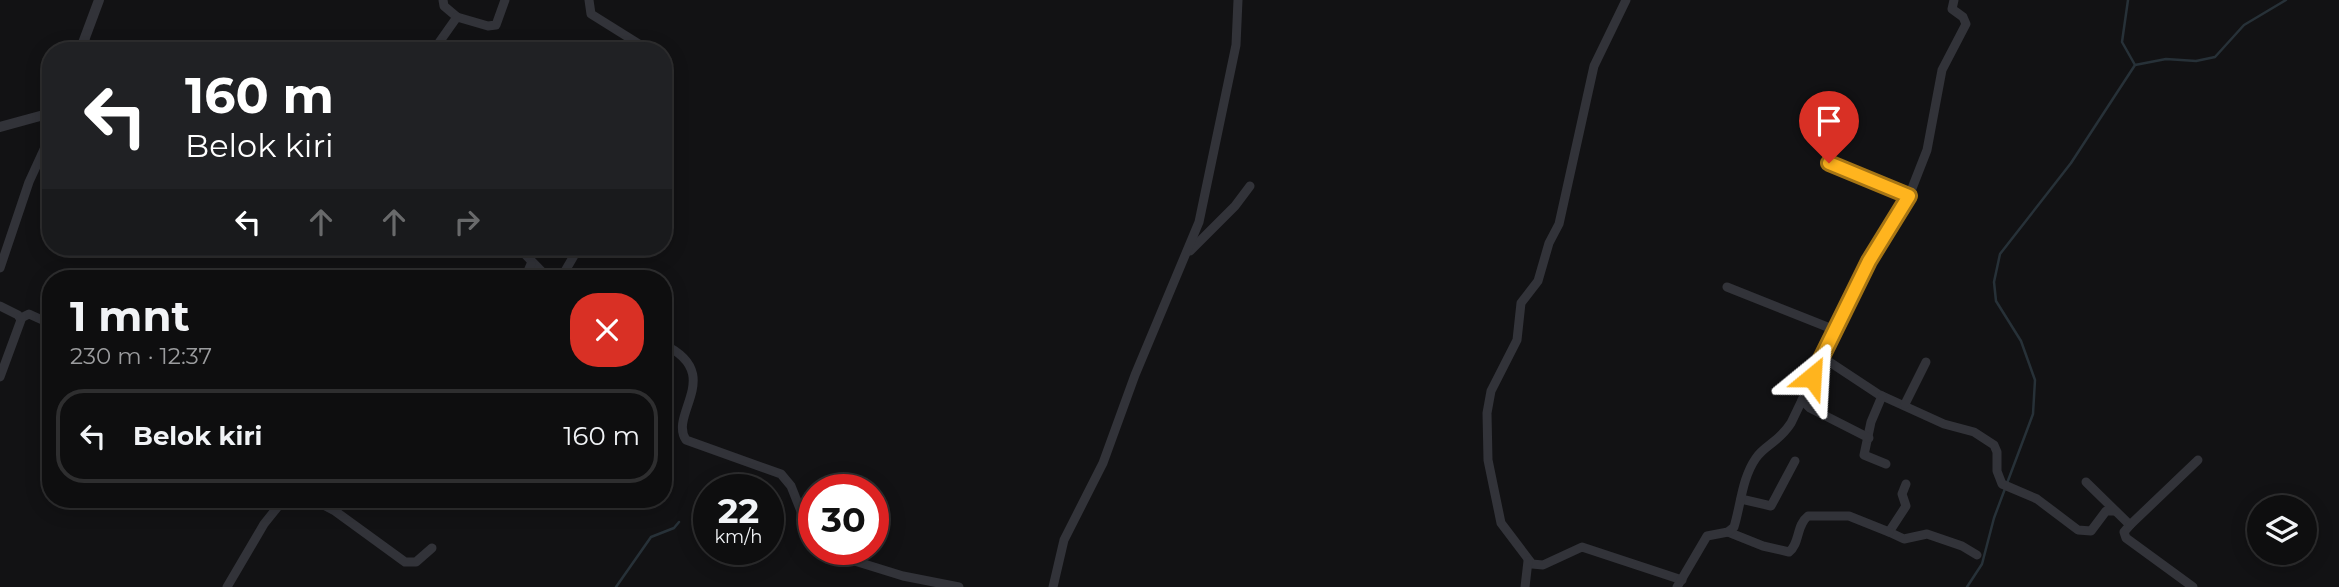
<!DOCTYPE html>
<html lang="id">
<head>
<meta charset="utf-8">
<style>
	body { margin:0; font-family:Montserrat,sans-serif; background:#171718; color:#f1f3f6; height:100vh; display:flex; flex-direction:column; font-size:26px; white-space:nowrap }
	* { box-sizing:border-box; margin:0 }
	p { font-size:23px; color:#9b9c9e }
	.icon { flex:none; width:38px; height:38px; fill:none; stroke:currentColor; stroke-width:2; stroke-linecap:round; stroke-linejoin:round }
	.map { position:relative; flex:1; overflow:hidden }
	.panel { position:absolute; left:42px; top:270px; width:630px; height:238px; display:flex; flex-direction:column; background:#0e0e0f; border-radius:28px; box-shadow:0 4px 18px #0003,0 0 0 2px #2e2e2f }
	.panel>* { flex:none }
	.hud { position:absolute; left:42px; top:42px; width:630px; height:214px; border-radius:28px; box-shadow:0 4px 18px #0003,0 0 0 2px #2e2e2f; background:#202124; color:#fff; overflow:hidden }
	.fabs { position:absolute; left:2247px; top:495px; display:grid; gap:14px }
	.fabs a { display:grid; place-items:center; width:70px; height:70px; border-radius:50%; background:#0e0e0f; box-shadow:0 4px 18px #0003,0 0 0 2px #2e2e2f; font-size:35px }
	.speed { position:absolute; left:693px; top:474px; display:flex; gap:14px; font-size:35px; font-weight:700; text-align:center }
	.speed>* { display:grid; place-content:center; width:91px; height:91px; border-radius:50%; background:#0e0e0f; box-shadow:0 4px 18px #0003,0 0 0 2px #2e2e2f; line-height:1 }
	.speed small { font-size:18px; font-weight:400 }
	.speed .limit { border:10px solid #d22; background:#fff; color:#111 }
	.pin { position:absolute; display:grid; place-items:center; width:60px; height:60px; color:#fff; margin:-72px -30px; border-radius:50% 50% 50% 0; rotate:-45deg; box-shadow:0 0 7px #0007 }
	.pin .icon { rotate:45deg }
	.me { position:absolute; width:77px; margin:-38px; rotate:27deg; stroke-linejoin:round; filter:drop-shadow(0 0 5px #0008) }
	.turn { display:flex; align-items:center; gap:24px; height:147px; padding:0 28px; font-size:32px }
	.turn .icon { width:91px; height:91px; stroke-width:2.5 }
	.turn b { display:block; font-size:49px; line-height:60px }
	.lanes { display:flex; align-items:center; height:66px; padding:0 28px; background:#0003; justify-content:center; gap:35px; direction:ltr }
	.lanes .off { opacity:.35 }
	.round { display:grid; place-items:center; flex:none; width:74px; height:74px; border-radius:28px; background:#171718 }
	.overview { display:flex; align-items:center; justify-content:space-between; height:119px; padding:0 28px }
	h1 { font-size:42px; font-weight:700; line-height:52px }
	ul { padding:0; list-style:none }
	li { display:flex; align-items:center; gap:21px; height:94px; margin:0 14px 10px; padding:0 14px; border:4px solid #2e2e2f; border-radius:28px }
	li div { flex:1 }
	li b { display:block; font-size:26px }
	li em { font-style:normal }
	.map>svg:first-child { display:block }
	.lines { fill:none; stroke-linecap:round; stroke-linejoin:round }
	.stream { stroke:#273138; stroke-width:2.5 }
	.minor { stroke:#323339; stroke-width:9 }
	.tertiary { stroke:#323339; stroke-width:10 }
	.route-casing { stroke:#a67514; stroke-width:18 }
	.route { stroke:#ffb41e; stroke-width:12 }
</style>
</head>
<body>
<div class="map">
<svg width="2339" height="587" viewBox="0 0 2339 587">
	<rect width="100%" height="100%" fill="#121214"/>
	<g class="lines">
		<g class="stream">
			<polyline points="2128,0 2122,42 2135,65"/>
			<polyline points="616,587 651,537 674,528 679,522"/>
			<polyline points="1967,587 1982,564 1994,518 2033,414 2035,380 2021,341 1996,301 1994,282 2000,254 2071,163 2135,65 2166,59 2196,61 2215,57 2244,25 2286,0"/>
		</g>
		<g class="minor">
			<polyline points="443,0 444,6 457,17"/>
			<polyline points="589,0 591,14 647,49"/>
			<polyline points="1626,0 1594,66 1559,224 1549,243 1538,281 1521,303 1517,340 1491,391 1487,413 1488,460 1501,523 1532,564 1543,565 1582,547 1682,580"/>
			<polyline points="83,42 107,51"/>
			<polyline points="384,51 395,51"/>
			<polyline points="433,51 457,17 488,26 496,25 505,0"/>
			<polyline points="1829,163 1909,196"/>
			<polyline points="518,247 548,278"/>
			<polyline points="1190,251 1235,206 1250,186"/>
			<polyline points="0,268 29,182 51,134"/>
			<polyline points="525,278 531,264"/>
			<polyline points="561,278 579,247"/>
			<polyline points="1727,287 1835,330"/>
			<polyline points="0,306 18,315 21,320 0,377"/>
			<polyline points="21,318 29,314 51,324"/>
			<path d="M663,344c63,30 5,70 23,96l95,34 10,12 23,58"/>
			<polyline points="1822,357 1878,394 1944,424 1974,432 1994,445 1997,452 1997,471 2002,484 2037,499 2078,530 2091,531 2106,511 2114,511"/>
			<polyline points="1882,396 1871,422 1864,455 1886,464"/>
			<polyline points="1802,400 1810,408 1869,438"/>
			<polyline points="1905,404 1926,362"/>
			<polyline points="2086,482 2130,525 2124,532 2126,538 2193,587"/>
			<polyline points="1906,484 1902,494 1906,506 1889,532 1904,539 1927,534 1962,546 1977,555"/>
			<polyline points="312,499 335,511 405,562 416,562 432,548"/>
			<polyline points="1741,499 1771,506 1795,461"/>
			<polyline points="2130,525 2198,460"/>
			<path d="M1728,532l35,14 26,6c11,-8 7,-27 19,-36h41l40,16"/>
			<polyline points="819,550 903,576 959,587"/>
			<polyline points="227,587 264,524 284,499"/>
			<polyline points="1053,587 1064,540 1103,463 1135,375 1199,222 1236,45 1238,0"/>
			<polyline points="1525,587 1528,561"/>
			<path d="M1677,587l30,-51 21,-4 6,-5c7,-23 8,-49 22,-69 9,-13 23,-16 35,-35l78,-162 40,-65 18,-46 15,-80 24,-46 -3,-7 -11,-8 2,-9"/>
		</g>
		<g class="tertiary">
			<polyline points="80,51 99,0"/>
			<polyline points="0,127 51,113"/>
		</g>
	</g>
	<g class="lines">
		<g class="route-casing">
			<polyline id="route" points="1812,377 1869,261 1909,196 1829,163"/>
		</g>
		<use href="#route" class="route"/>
	</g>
</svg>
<div class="fabs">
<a><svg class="icon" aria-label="layers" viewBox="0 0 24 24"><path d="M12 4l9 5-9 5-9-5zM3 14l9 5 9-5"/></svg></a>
</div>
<div class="speed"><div>22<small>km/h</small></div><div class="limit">30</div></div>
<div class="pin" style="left:1829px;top:163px;background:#d93025"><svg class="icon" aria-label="arrive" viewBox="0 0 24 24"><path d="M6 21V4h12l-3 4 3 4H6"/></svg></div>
<svg class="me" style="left:1812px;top:377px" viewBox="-20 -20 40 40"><path d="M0-17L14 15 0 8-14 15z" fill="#ffb41e" stroke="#fff" stroke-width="4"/></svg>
<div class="hud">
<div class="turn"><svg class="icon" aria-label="left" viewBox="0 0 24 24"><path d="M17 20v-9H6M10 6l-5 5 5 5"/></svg><div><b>160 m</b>Belok kiri</div></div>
<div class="lanes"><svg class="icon" aria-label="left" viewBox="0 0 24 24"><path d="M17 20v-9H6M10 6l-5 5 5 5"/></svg><svg class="icon off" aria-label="ahead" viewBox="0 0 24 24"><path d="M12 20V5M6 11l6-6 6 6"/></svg><svg class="icon off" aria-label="ahead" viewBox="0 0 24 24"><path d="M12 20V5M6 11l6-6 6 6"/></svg><svg class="icon off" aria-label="right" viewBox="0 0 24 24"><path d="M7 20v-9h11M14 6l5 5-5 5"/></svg></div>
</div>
<section class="panel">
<div class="overview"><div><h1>1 mnt</h1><p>230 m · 12:37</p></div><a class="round" style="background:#d93025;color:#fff"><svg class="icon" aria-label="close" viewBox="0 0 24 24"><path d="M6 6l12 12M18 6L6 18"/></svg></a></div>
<ul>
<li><svg class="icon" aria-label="left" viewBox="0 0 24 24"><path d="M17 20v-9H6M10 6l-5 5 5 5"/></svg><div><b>Belok kiri</b></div><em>160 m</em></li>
</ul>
</section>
</div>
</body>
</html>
